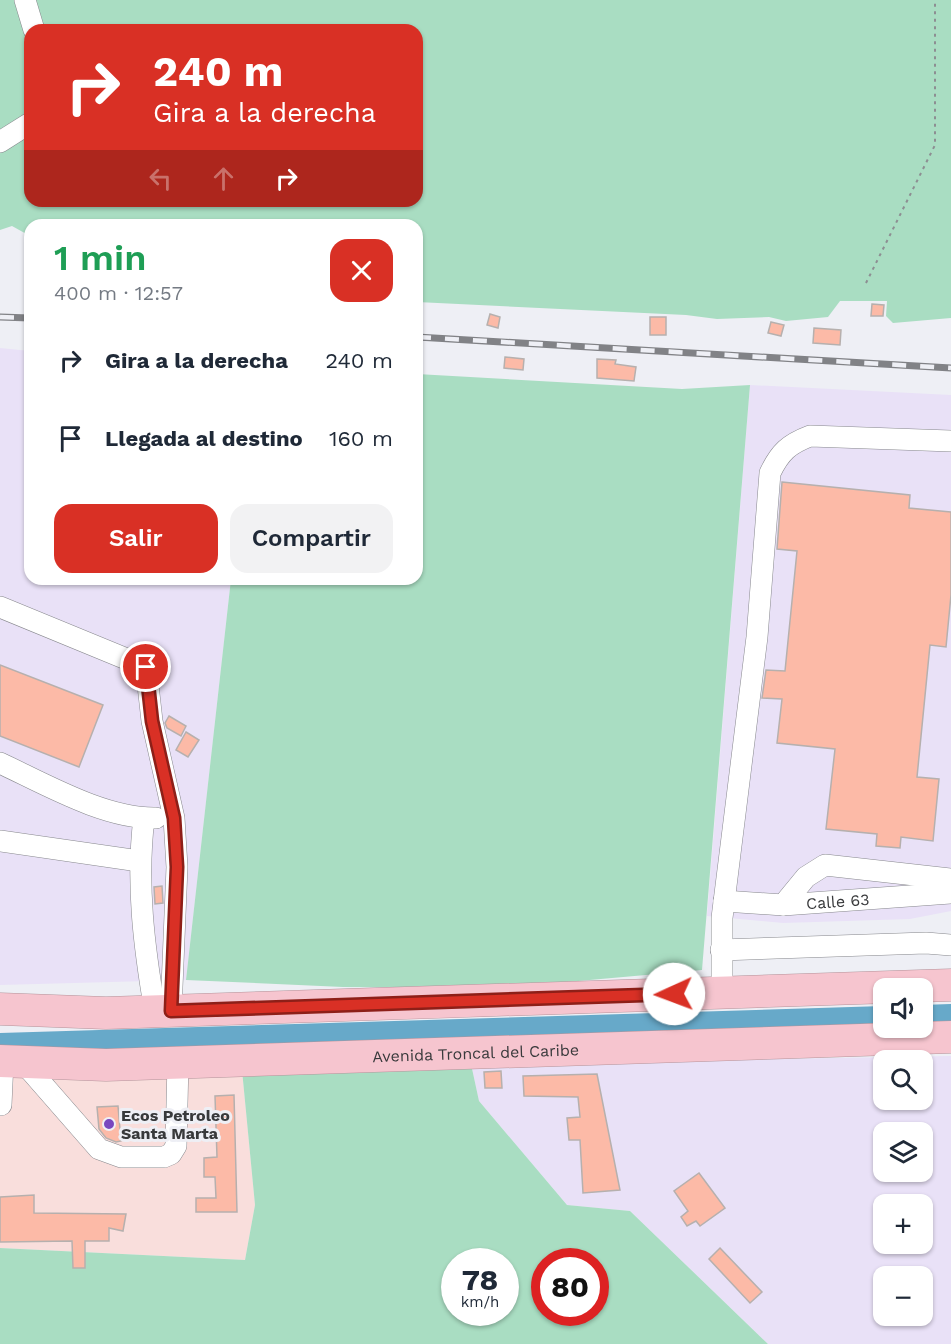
<!DOCTYPE html>
<html lang="es">
<head>
<meta charset="utf-8">
<style>
	body { margin:0; font-family:"Work Sans",sans-serif; background:#f2f2f3; color:#1f2937; height:100vh; display:flex; flex-direction:column; font-size:22px; white-space:nowrap }
	* { box-sizing:border-box; margin:0 }
	p { font-size:20px; color:#747a83 }
	.icon { flex:none; width:33px; height:33px; fill:none; stroke:currentColor; stroke-width:2; stroke-linecap:round; stroke-linejoin:round }
	.map { position:relative; flex:1; overflow:hidden }
	.side { position:absolute; left:24px; top:219px; width:399px; height:366px; display:flex; flex-direction:column; background:#fff; border-radius:18px; box-shadow:0 2px 4px #0004 }
	.side>* { flex:none }
	.hud { position:absolute; left:24px; top:24px; width:399px; height:183px; border-radius:18px; box-shadow:0 2px 4px #0004; background:#d93025; color:#fff; overflow:hidden }
	.tools { position:absolute; left:873px; top:978px; display:grid; gap:12px }
	.tools a { display:grid; place-items:center; width:60px; height:60px; border-radius:12px; background:#fff; box-shadow:0 2px 4px #0004; font-size:30px }
	.speed { position:absolute; left:441px; top:1248px; display:flex; gap:12px; font-size:30px; font-weight:700; text-align:center }
	.speed>* { display:grid; place-content:center; width:78px; height:78px; border-radius:50%; background:#fff; box-shadow:0 2px 4px #0004; line-height:1 }
	.speed small { font-size:15px; font-weight:400 }
	.speed .limit { border:9px solid #d22; background:#fff; color:#111 }
	.pin { position:absolute; display:grid; place-items:center; width:51px; height:51px; color:#fff; margin:-26px; border:3px solid #fff; border-radius:50%; box-shadow:0 2px 6px #0007 }
	.me { position:absolute; width:66px; margin:-33px; rotate:268deg; stroke-linejoin:round; filter:drop-shadow(0 0 4px #0008) }
	.turn { display:flex; align-items:center; gap:21px; height:126px; padding:0 30px; font-size:27px }
	.turn .icon { width:78px; height:78px; stroke-width:2.5 }
	.turn b { display:block; font-size:42px; line-height:51px }
	.lanes { display:flex; align-items:center; height:57px; padding:0 30px; background:#0003; justify-content:center; gap:30px; direction:ltr }
	.lanes .off { opacity:.35 }
	.round { display:grid; place-items:center; flex:none; width:63px; height:63px; border-radius:18px; background:#f2f2f3 }
	.head { display:flex; align-items:center; justify-content:space-between; height:102px; padding:0 30px }
	h1 { font-size:36px; font-weight:600; line-height:45px; color:#1e9e55 }
	.action { display:flex; gap:12px; margin-top:auto; padding:12px 30px }
	.action a { flex:1; height:69px; border-radius:18px; background:#d93025; color:#fff; font-size:24px; font-weight:600; line-height:69px; text-align:center }
	.action a+a { background:#f2f2f3; color:#1f2937 }
	ul { padding:0; list-style:none }
	li { display:flex; align-items:center; gap:18px; height:78px; padding:0 30px }
	li div { flex:1 }
	li b { display:block; font-size:22px }
	li em { font-style:normal }
	.map>svg:first-child { display:block }
	.commercial { fill:#f9dedc }
	.industrial { fill:#e9e1f7; fill-rule:evenodd }
	.green { fill:#a9ddc2; fill-rule:evenodd }
	.lines { fill:none; stroke-linecap:round; stroke-linejoin:round }
	.river { stroke:#67a9c9; stroke-width:26 }
	.building { fill:#fcbaa7; stroke:#b6b0ae; stroke-width:1.5 }
	.minor-casing { stroke:#87888d; stroke-width:22 }
	.highway-casing { stroke:#b4949b; stroke-width:33 }
	.path { stroke:#8d8e92; stroke-width:2; stroke-dasharray:3 4.5; stroke-linecap:butt }
	.minor { stroke:#fff; stroke-width:21 }
	.highway { stroke:#f6c5cf; stroke-width:32 }
	.rail-casing { stroke:#818286; stroke-width:7 }
	.rail { stroke:#eeeff5; stroke-width:4.5; stroke-dasharray:14; stroke-linecap:butt }
	.route-casing { stroke:#8d1f18; stroke-width:15 }
	.route { stroke:#d93025; stroke-width:10 }
	.poi-dot { fill:#7947bf; stroke:#eeeff5; stroke-width:2 }
	.labels { text-anchor:middle; stroke-width:6; stroke-linejoin:round; paint-order:stroke }
	.street-label { font-size:16px; fill:#38393b; stroke:#eeeff5 }
	.poi-label { font-size:16px; font-weight:bold; fill:#38393b; stroke:#eeeff5; text-anchor:start }
</style>
</head>
<body>
<div class="map">
<svg width="951" height="1344" viewBox="0 0 951 1344">
	<rect width="100%" height="100%" fill="#eeeff5"/>
	<polygon class="commercial" points="242,1070 255,1205 245,1260 0,1248 0,1072"/>
	<g class="industrial">
		<polygon points="0,348 30,351 30,579 231,579 186,980 0,985"/>
		<polygon points="750,385 951,395 951,911 910,919 783,923 707,916"/>
		<path d="M951,1056v288h-183l-138,-133 -63,-6 -88,-104 -8,-37zM884,1060h38v40h-38zM884,1132h38v40h-38zM884,1204h38v40h-38zM884,1276h38v40h-38z"/>
	</g>
	<g class="green">
		<path d="M0,0h951v318l-58,5 -7,-7 1,-15h-47l-12,16 -42,4 -17,-4 -52,2 -31,-4 -269,-13v-77h-387v11l-18,-10 -12,4zM30,30h387v171h-387z"/>
		<polygon points="417,374 682,389 750,385 702,970 499,988 343,987 186,980 231,579 417,579"/>
		<path d="M471,1064l8,37 88,104 63,6 138,133h-768v-96l245,12 10,-55 -13,-135zM454,1262h52v50h-52zM544,1262h52v50h-52z"/>
	</g>
	<g class="lines">
		<g class="river">
			<polyline points="922,1018 951,1017"/>
			<polyline points="0,1046 884,1019"/>
		</g>
	</g>
	<g class="building">
		<polygon points="872,304 884,305 883,316 871,316"/>
		<polygon points="490,314 500,317 498,328 487,325"/>
		<rect x="650" y="317" width="16" height="18"/>
		<polygon points="771,322 784,325 781,336 768,333"/>
		<polygon points="814,328 841,330 840,345 813,343"/>
		<polygon points="505,357 524,359 523,370 504,368"/>
		<polygon points="597,359 616,360 615,364 636,367 634,381 597,378"/>
		<polygon points="782,482 910,495 909,508 951,512 951,595 946,647 930,645 917,777 939,779 933,841 901,837 900,848 876,846 877,834 826,829 835,749 777,743 782,699 762,698 766,670 785,671 797,551 777,549"/>
		<polygon points="0,665 103,705 79,767 0,736"/>
		<polygon points="169,716 186,726 181,736 167,728 165,723"/>
		<polygon points="186,732 199,740 188,757 176,750"/>
		<polygon points="162,886 163,903 155,904 154,887"/>
		<polygon points="501,1071 502,1088 485,1088 484,1072"/>
		<polygon points="597,1074 620,1190 583,1193 580,1140 569,1140 567,1118 580,1117 578,1097 524,1096 523,1076"/>
		<polygon points="234,1095 237,1212 196,1212 196,1198 216,1198 215,1177 204,1177 204,1158 217,1157 215,1096"/>
		<polygon points="118,1106 121,1141 116,1142 106,1138 99,1129 97,1107"/>
		<polygon points="699,1173 725,1208 700,1226 696,1221 687,1226 681,1217 688,1211 674,1191"/>
		<polygon points="34,1195 34,1213 126,1214 123,1231 109,1228 109,1241 85,1241 85,1268 73,1268 72,1241 0,1242 0,1197"/>
		<polygon points="720,1248 762,1292 750,1303 709,1259"/>
	</g>
	<g class="lines">
		<g class="minor-casing">
			<g id="minor">
				<polyline points="25,0 34,30"/>
				<polyline points="0,142 30,123"/>
				<polyline points="0,607 146,667 152,721 174,818 177,867 171,1011"/>
				<path d="M0,763c45,21 105,56 156,55"/>
				<path d="M144,818c-8,65 0,129 11,193"/>
				<polyline points="0,841 139,861"/>
				<path id="s1" d="M724,901l59,4 168,-12"/>
				<polyline points="783,905 806,877 825,865 951,879"/>
				<polyline points="721,950 926,943 951,945"/>
				<path d="M722,993v-75l35,-281 13,-164c10,-21 19,-29 40,-37l141,5"/>
				<polyline points="23,1062 99,1149 121,1157 164,1157 171,1154 176,1146 178,1062"/>
				<polyline points="1,1105 3,1061"/>
			</g>
		</g>
		<g class="highway-casing">
			<g id="highway">
				<polyline points="0,1009 106,1013 951,985"/>
				<path id="s2" d="M0,1061l106,4 845,-28"/>
			</g>
		</g>
		<polyline class="path" points="866,283 935,145 935,0"/>
		<use href="#minor" class="minor"/>
		<use href="#highway" class="highway"/>
		<g class="rail-casing">
			<g id="rail">
				<polyline points="0,317 30,318"/>
				<polyline points="417,337 951,368"/>
			</g>
		</g>
		<use href="#rail" class="rail"/>
	</g>
	<g class="lines">
		<g class="route-casing">
			<polyline id="route" points="146,667 152,721 174,818 177,867 171,1011 674,994"/>
		</g>
		<use href="#route" class="route"/>
	</g>
	<circle class="poi-dot" cx="109" cy="1124" r="6"/>
	<g class="labels">
		<g class="street-label">
			<text dy="6" stroke="none"><textPath href="#s1" startOffset="114">Calle 63</textPath></text>
			<text dy="6" stroke="none"><textPath href="#s2" startOffset="476">Avenida Troncal del Caribe</textPath></text>
		</g>
		<g class="poi-label">
			<text x="121" y="1121">Ecos Petroleo<tspan x="121" dy="18">Santa Marta</tspan></text>
		</g>
	</g>
</svg>
<div class="tools">
<a><svg class="icon" aria-label="sound" viewBox="0 0 24 24"><path d="M4 9h4l5-4v14l-5-4H4zM17 9q2 3 0 6"/></svg></a>
<a><svg class="icon" aria-label="search" viewBox="0 0 24 24"><circle cx="10" cy="10" r="6"/><path d="M15 15l6 6"/></svg></a>
<a><svg class="icon" aria-label="layers" viewBox="0 0 24 24"><path d="M12 4l9 5-9 5-9-5zM3 14l9 5 9-5"/></svg></a>
<a>+</a>
<a>−</a>
</div>
<div class="speed"><div>78<small>km/h</small></div><div class="limit">80</div></div>
<div class="pin" style="left:146px;top:667px;background:#d93025"><svg class="icon" aria-label="arrive" viewBox="0 0 24 24"><path d="M6 21V4h12l-3 4 3 4H6"/></svg></div>
<svg class="me" style="left:674px;top:994px" viewBox="-20 -20 40 40"><circle r="19" fill="#fff"/><path d="M0-13L10 11 0 6-10 11z" fill="#d93025"/></svg>
<div class="hud">
<div class="turn"><svg class="icon" aria-label="right" viewBox="0 0 24 24"><path d="M7 20v-9h11M14 6l5 5-5 5"/></svg><div><b>240 m</b>Gira a la derecha</div></div>
<div class="lanes"><svg class="icon off" aria-label="left" viewBox="0 0 24 24"><path d="M17 20v-9H6M10 6l-5 5 5 5"/></svg><svg class="icon off" aria-label="ahead" viewBox="0 0 24 24"><path d="M12 20V5M6 11l6-6 6 6"/></svg><svg class="icon" aria-label="right" viewBox="0 0 24 24"><path d="M7 20v-9h11M14 6l5 5-5 5"/></svg></div>
</div>
<section class="side">
<div class="head"><div><h1>1 min</h1><p>400 m · 12:57</p></div><a class="round" style="background:#d93025;color:#fff"><svg class="icon" aria-label="close" viewBox="0 0 24 24"><path d="M6 6l12 12M18 6L6 18"/></svg></a></div>
<ul>
<li><svg class="icon" aria-label="right" viewBox="0 0 24 24"><path d="M7 20v-9h11M14 6l5 5-5 5"/></svg><div><b>Gira a la derecha</b></div><em>240 m</em></li>
<li><svg class="icon" aria-label="arrive" viewBox="0 0 24 24"><path d="M6 21V4h12l-3 4 3 4H6"/></svg><div><b>Llegada al destino</b></div><em>160 m</em></li>
</ul>
<div class="action"><a>Salir</a><a>Compartir</a></div>
</section>
</div>
</body>
</html>
